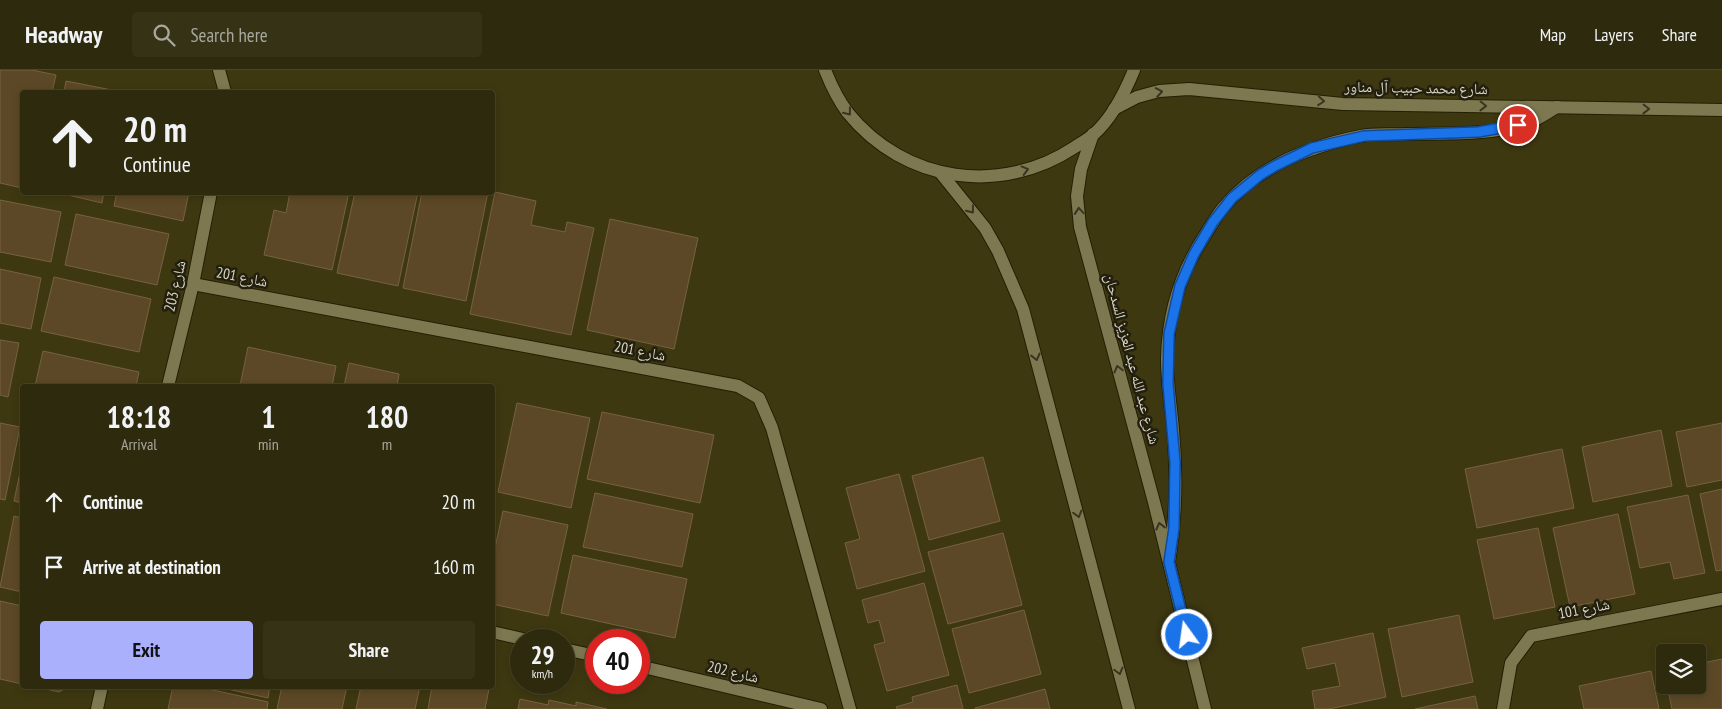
<!DOCTYPE html>
<html lang="en">
<head>
<meta charset="utf-8">
<style>
	body { margin:0; font-family:"PT Sans Narrow","Noto Naskh Arabic",sans-serif; background:#363216; color:#f1f3f6; height:100vh; display:flex; flex-direction:column; font-size:19px; white-space:nowrap }
	* { box-sizing:border-box; margin:0 }
	p { font-size:16px; color:#a7a79d }
	.icon { flex:none; width:28px; height:28px; fill:none; stroke:currentColor; stroke-width:2; stroke-linecap:round; stroke-linejoin:round }
	.map { position:relative; flex:1; overflow:hidden }
	.panel { position:absolute; left:20px; top:314px; width:475px; height:305px; display:flex; flex-direction:column; background:#2e2a0d; border-radius:5px; box-shadow:0 2px 8px #0003,0 0 0 1px #49462e }
	.panel>* { flex:none }
	.guide { position:absolute; left:20px; top:20px; width:475px; height:105px; border-radius:5px; box-shadow:0 2px 8px #0003,0 0 0 1px #49462e; background:#2e2a0d; color:#f1f3f6; overflow:hidden }
	.buttons { position:absolute; left:1656px; top:574px; display:grid; gap:10px }
	.buttons a { display:grid; place-items:center; width:50px; height:50px; border-radius:5px; background:#2e2a0d; box-shadow:0 2px 8px #0003,0 0 0 1px #49462e; font-size:25px }
	.speed { position:absolute; left:510px; top:559px; display:flex; gap:10px; font-size:25px; font-weight:700; text-align:center }
	.speed>* { display:grid; place-content:center; width:65px; height:65px; border-radius:50%; background:#2e2a0d; box-shadow:0 2px 8px #0003,0 0 0 1px #49462e; line-height:1 }
	.speed small { font-size:12px; font-weight:400 }
	.speed .limit { border:8px solid #d22; background:#fff; color:#111 }
	.pin { position:absolute; display:grid; place-items:center; width:42px; height:42px; color:#fff; margin:-21px; border:2px solid #fff; border-radius:50%; box-shadow:0 1px 5px #0007 }
	.me { position:absolute; width:55px; margin:-28px; rotate:346deg; stroke-linejoin:round; filter:drop-shadow(0 0 4px #0008) }
	.turn { display:flex; align-items:center; gap:18px; height:105px; padding:0 20px; font-size:22px }
	.turn .icon { width:65px; height:65px; stroke-width:2.5 }
	.turn b { display:block; font-size:35px; line-height:42px }
	.eta { display:flex; justify-content:space-evenly; align-items:center; height:85px; text-align:center }
	.eta b { font-size:30px; font-weight:700; line-height:35px }
	.primary-button { display:flex; gap:10px; margin-top:auto; padding:10px 20px }
	.primary-button a { flex:1; height:58px; border-radius:5px; background:#aab0fb; color:#111; font-size:20px; font-weight:700; line-height:58px; text-align:center }
	.primary-button a+a { background:#363216; color:#f1f3f6 }
	ul { padding:0; list-style:none }
	li { display:flex; align-items:center; gap:15px; height:65px; padding:0 20px }
	li div { flex:1 }
	li b { display:block; font-size:19px }
	li em { font-style:normal }
	header { display:flex; align-items:center; gap:30px; box-sizing:border-box; height:70px; padding:0 25px; background:#2e2a0d; border-bottom:1px solid #49462e }
	header strong { font-size:24px }
	nav { display:flex; gap:28px; margin-inline-start:auto; font-size:18px }
	.search { width:350px; height:45px; background:#363216; display:flex; align-items:center; gap:12px; box-sizing:border-box; padding:0 18px; border-radius:5px; color:#a7a79d; font-size:19px }
	.map>svg:first-child { display:block }
	.building { fill:#5c4826; stroke:#776240 }
	.lines { fill:none; stroke-linecap:round; stroke-linejoin:round }
	.street-casing { stroke:#231f03; stroke-width:14 }
	.secondary-casing { stroke:#231f03; stroke-width:14 }
	.street { stroke:#7e7851; stroke-width:12 }
	.secondary { stroke:#7e7851; stroke-width:12 }
	.oneway { stroke:#393520 }
	.route-casing { stroke:#114b97; stroke-width:12 }
	.route { stroke:#1a73e8; stroke-width:9 }
	.labels { text-anchor:middle; stroke-width:5; stroke-linejoin:round; paint-order:stroke }
	.street-label { font-size:15px; fill:#d9d6c1; stroke:#221f0f }
</style>
</head>
<body>
<header>
<strong>Headway</strong>
<div class="search"><svg class="icon" aria-label="search" viewBox="0 0 24 24"><circle cx="10" cy="10" r="6"/><path d="M15 15l6 6"/></svg>Search here</div>
<nav><a>Map</a><a>Layers</a><a>Share</a></nav>
</header>
<div class="map">
<svg width="1722" height="639" viewBox="0 0 1722 639">
	<rect width="100%" height="100%" fill="#3e3811"/>
	<g class="building">
		<polygon points="0,0 32,0 56,5 52,22 22,22 22,118 0,113"/>
		<polygon points="66,11 122,22 64,22"/>
		<polygon points="55,122 104,122 102,133"/>
		<polygon points="117,122 189,122 183,151 114,136"/>
		<polygon points="290,122 349,122 332,200 264,185 274,140 286,143"/>
		<polygon points="355,122 418,122 398,216 337,203"/>
		<polygon points="422,122 488,122 466,231 403,218"/>
		<polygon points="495,122 536,131 531,155 565,162 567,152 594,158 571,265 470,244"/>
		<polygon points="0,130 61,142 51,192 0,182"/>
		<polygon points="76,144 169,164 157,215 65,195"/>
		<polygon points="610,149 698,168 674,279 587,260"/>
		<polygon points="0,199 41,208 31,259 0,253"/>
		<polygon points="54,207 151,229 139,282 41,261"/>
		<polygon points="0,270 19,273 8,327 0,325"/>
		<polygon points="248,277 336,296 332,316 240,316"/>
		<polygon points="43,281 139,302 136,316 35,316"/>
		<polygon points="349,293 399,304 397,316 344,316"/>
		<polygon points="517,333 590,348 571,438 498,422"/>
		<polygon points="602,342 714,365 700,433 587,409"/>
		<polygon points="0,353 20,357 5,430 0,429"/>
		<polygon points="1722,353 1722,410 1687,417 1676,362"/>
		<polygon points="1661,360 1672,416 1593,432 1582,377"/>
		<polygon points="1562,379 1574,438 1477,458 1465,399"/>
		<polygon points="983,387 1000,451 929,470 912,406"/>
		<polygon points="22,393 22,433 14,431"/>
		<polygon points="899,404 925,501 857,519 845,473 860,469 846,418"/>
		<polygon points="1722,419 1722,500 1716,501 1700,424"/>
		<polygon points="595,423 693,444 682,497 583,477"/>
		<polygon points="1688,425 1705,503 1674,509 1670,492 1640,498 1627,437"/>
		<polygon points="503,441 568,455 548,546 492,534 492,492"/>
		<polygon points="1618,444 1635,524 1570,537 1553,458"/>
		<polygon points="14,446 22,448 22,522 0,517"/>
		<polygon points="1538,458 1555,537 1494,549 1477,470"/>
		<polygon points="1003,463 1022,535 948,554 928,482"/>
		<polygon points="573,485 687,509 675,568 561,543"/>
		<polygon points="924,513 949,605 887,621 874,575 885,572 879,550 868,553 862,530"/>
		<polygon points="0,531 22,536 22,614 0,609"/>
		<polygon points="1024,540 1041,604 969,623 952,559"/>
		<polygon points="1459,545 1473,612 1402,627 1388,559"/>
		<polygon points="1373,563 1386,627 1329,639 1315,639 1312,621 1340,616 1335,593 1307,599 1302,578"/>
		<polygon points="1722,589 1722,639 1672,639 1667,615 1698,615 1698,594"/>
		<polygon points="1651,601 1659,639 1584,639 1579,616"/>
		<polygon points="957,615 963,639 897,639 896,637 913,632 912,627"/>
		<polygon points="33,616 70,616 59,622"/>
		<polygon points="173,616 194,616 268,632 267,639 168,639"/>
		<polygon points="214,616 270,616 268,628"/>
		<polygon points="282,616 347,616 342,639 277,639"/>
		<polygon points="361,616 420,616 415,639 356,639"/>
		<polygon points="432,616 477,616 489,619 485,639 428,639"/>
		<polygon points="1045,619 1050,639 975,639 975,638"/>
		<polygon points="1475,626 1478,639 1415,639"/>
		<polygon points="520,629 548,635 549,630 576,636 576,632 607,639 518,639"/>
	</g>
	<g class="lines">
		<g class="street-casing">
			<g id="street">
				<polyline points="219,0 225,22"/>
				<polyline points="193,214 738,316 759,328 772,358 850,639"/>
				<polyline points="168,316 193,214 211,122"/>
				<polyline points="492,562 527,570"/>
				<polyline points="564,579 596,586"/>
				<polyline points="639,596 821,639"/>
				<polyline points="97,639 102,616"/>
				<polyline points="1503,639 1511,593 1531,566 1722,529"/>
			</g>
		</g>
		<g class="secondary-casing">
			<g id="secondary">
				<path d="M825,0c6,15 13,30 23,43 57,70 153,83 227,34 6,-4 13,-8 19,-13 18,-16 31,-42 40,-64"/>
				<polyline points="1114,39 1137,27 1159,21 1189,19 1343,34 1722,40"/>
				<polyline points="1093,64 1081,99 1077,126 1080,157 1154,432 1205,639"/>
				<polyline points="940,102 985,158 998,181 1023,239 1129,639"/>
				<path d="M1169,492c7,-43 8,-88 4,-132 -2,-24 -6,-47 -6,-72 1,-42 13,-83 35,-118 7,-11 13,-22 21,-32 34,-41 87,-62 138,-72 14,-3 31,-1 45,-2 42,-1 85,2 124,-12 9,-3 18,-10 27,-15"/>
			</g>
		</g>
		<use href="#street" class="street"/>
		<use href="#secondary" class="secondary"/>
	</g>
	<defs><path id="oneway-chevron" d="M-2-3.5L2.5 0L-2 3.5" fill="none" stroke-width="1.6" stroke-linecap="round" stroke-linejoin="round" transform="scale(1.25)"/></defs>
	<g class="oneway">
		<use href="#oneway-chevron" transform="translate(1159 22) rotate(-10)"/>
		<use href="#oneway-chevron" transform="translate(1321 31) rotate(5)"/>
		<use href="#oneway-chevron" transform="translate(1483 36) rotate(1)"/>
		<use href="#oneway-chevron" transform="translate(1646 39) rotate(1)"/>
		<use href="#oneway-chevron" transform="translate(848 42) rotate(52)"/>
		<use href="#oneway-chevron" transform="translate(1025 100) rotate(-15)"/>
		<use href="#oneway-chevron" transform="translate(971 140) rotate(52)"/>
		<use href="#oneway-chevron" transform="translate(1079 141) rotate(-95)"/>
		<use href="#oneway-chevron" transform="translate(1036 287) rotate(76)"/>
		<use href="#oneway-chevron" transform="translate(1118 299) rotate(-105)"/>
		<use href="#oneway-chevron" transform="translate(1078 444) rotate(75)"/>
		<use href="#oneway-chevron" transform="translate(1160 456) rotate(-104)"/>
		<use href="#oneway-chevron" transform="translate(1119 601) rotate(75)"/>
	</g>
	<g class="lines">
		<g class="route-casing">
			<polyline id="route" points="1187,565 1169,492 1174,458 1175,392 1168,314 1169,264 1180,216 1194,184 1213,152 1232,128 1260,105 1275,96 1312,78 1364,66 1478,62 1518,55"/>
		</g>
		<use href="#route" class="route"/>
	</g>
	<g class="labels">
		<g class="street-label">
			<text transform="translate(1416 18) rotate(1)" y="5">شارع محمد حبيب آل مناور</text>
			<text transform="translate(242 207) rotate(11)" y="5">شارع 201</text>
			<text transform="translate(175 216) rotate(-77)" y="5">شارع 203</text>
			<text transform="translate(640 281) rotate(11)" y="5">شارع 201</text>
			<text transform="translate(1132 289) rotate(75)" y="5">شارع عبد الله عبد العزيز السدحان</text>
			<text transform="translate(1584 539) rotate(-11)" y="5">شارع 101</text>
			<text transform="translate(733 602) rotate(13)" y="5">شارع 202</text>
		</g>
	</g>
</svg>
<div class="buttons">
<a><svg class="icon" aria-label="layers" viewBox="0 0 24 24"><path d="M12 4l9 5-9 5-9-5zM3 14l9 5 9-5"/></svg></a>
</div>
<div class="speed"><div>29<small>km/h</small></div><div class="limit">40</div></div>
<div class="pin" style="left:1518px;top:55px;background:#d93025"><svg class="icon" aria-label="arrive" viewBox="0 0 24 24"><path d="M6 21V4h12l-3 4 3 4H6"/></svg></div>
<svg class="me" style="left:1187px;top:565px" viewBox="-20 -20 40 40"><circle r="17" fill="#1a73e8" stroke="#fff" stroke-width="3"/><path d="M0-11L8 9 0 5-8 9z" fill="#fff"/></svg>
<div class="guide">
<div class="turn"><svg class="icon" aria-label="ahead" viewBox="0 0 24 24"><path d="M12 20V5M6 11l6-6 6 6"/></svg><div><b>20 m</b>Continue</div></div>
</div>
<section class="panel">
<div class="eta">
<div><b>18:18</b><p>Arrival</p></div>
<div><b>1</b><p>min</p></div>
<div><b>180</b><p>m</p></div>
</div>
<ul>
<li><svg class="icon" aria-label="ahead" viewBox="0 0 24 24"><path d="M12 20V5M6 11l6-6 6 6"/></svg><div><b>Continue</b></div><em>20 m</em></li>
<li><svg class="icon" aria-label="arrive" viewBox="0 0 24 24"><path d="M6 21V4h12l-3 4 3 4H6"/></svg><div><b>Arrive at destination</b></div><em>160 m</em></li>
</ul>
<div class="primary-button"><a>Exit</a><a>Share</a></div>
</section>
</div>
</body>
</html>
